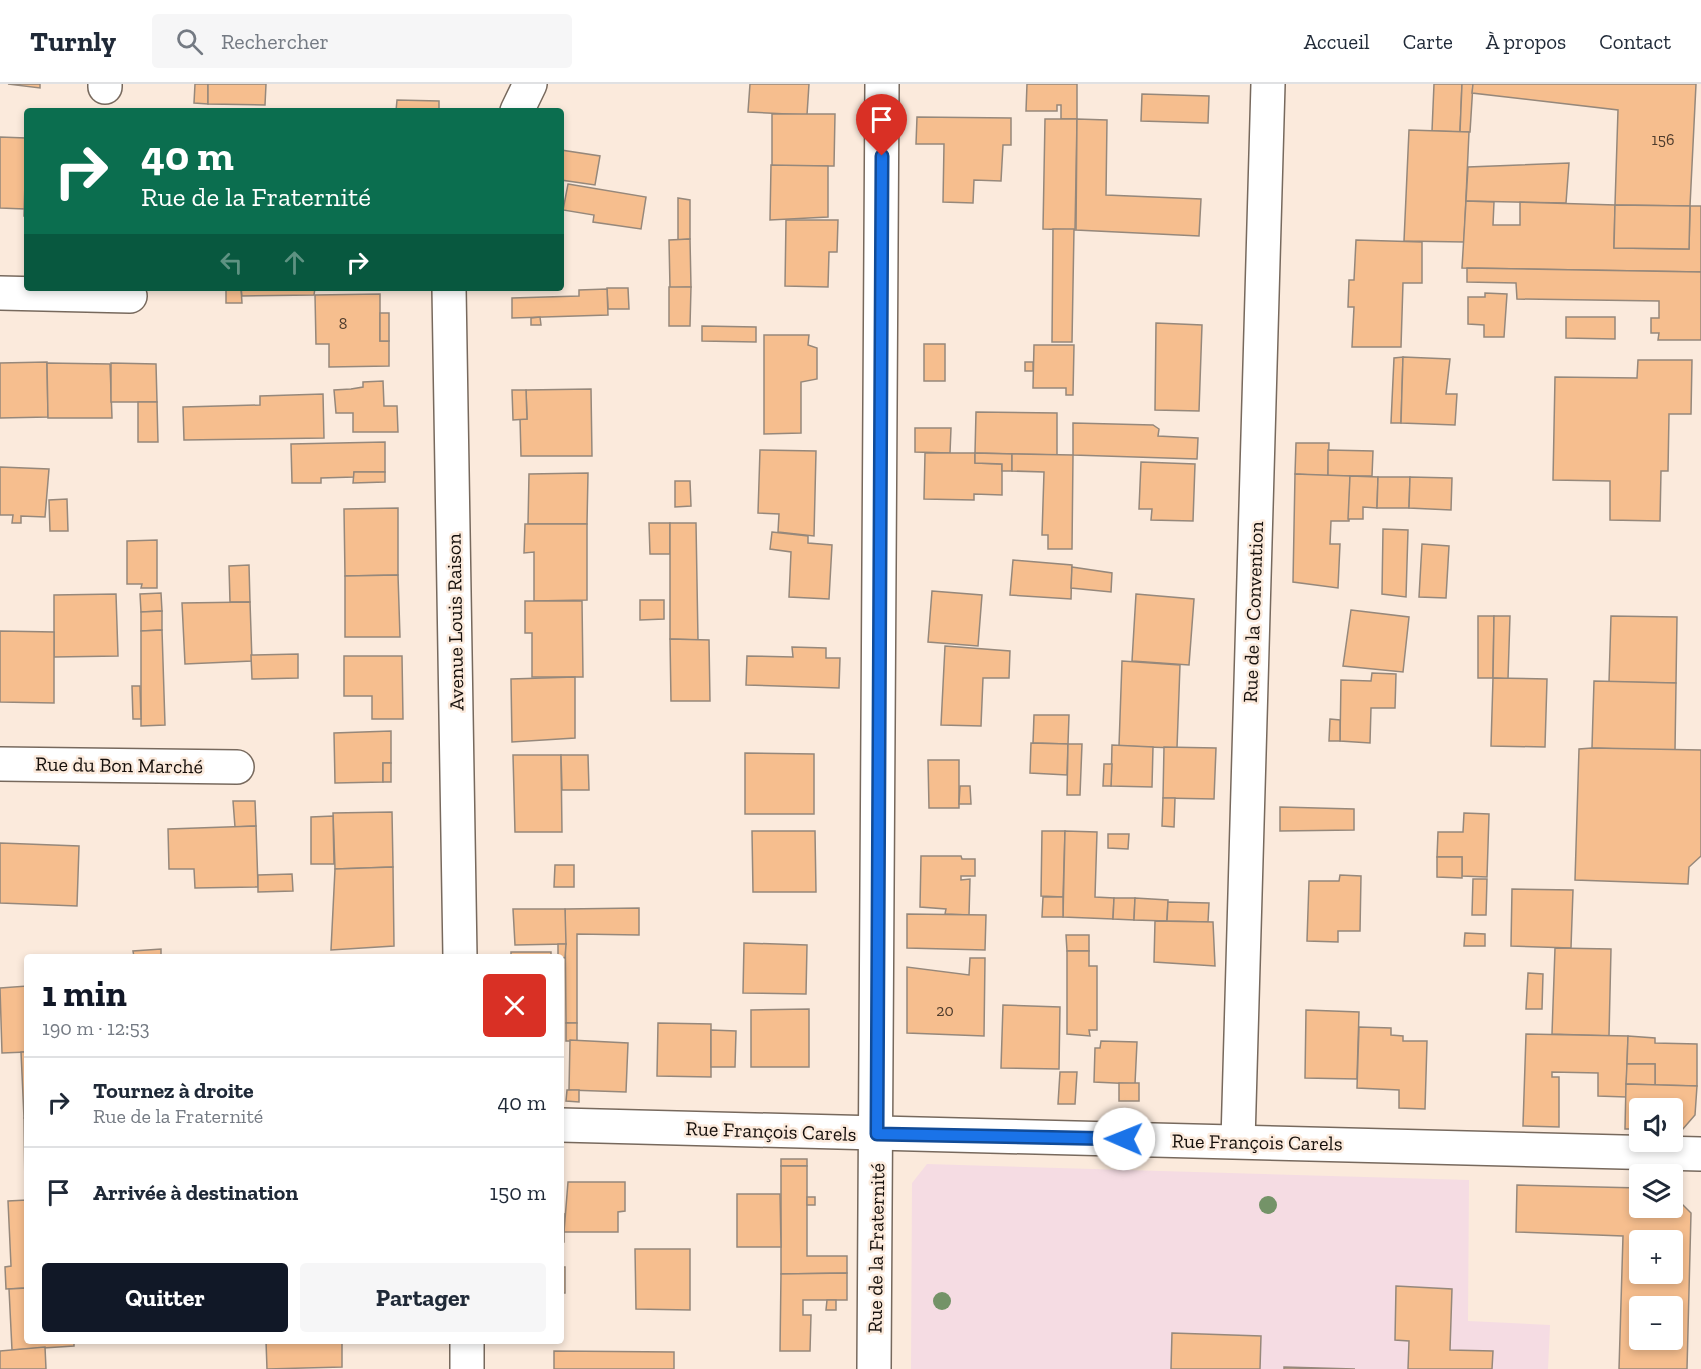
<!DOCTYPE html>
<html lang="fr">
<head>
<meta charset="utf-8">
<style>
	body { margin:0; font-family:"Zilla Slab",serif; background:#f6f6f7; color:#1f2937; height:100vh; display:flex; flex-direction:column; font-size:22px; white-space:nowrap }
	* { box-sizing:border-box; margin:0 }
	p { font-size:20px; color:#747a83 }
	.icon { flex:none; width:33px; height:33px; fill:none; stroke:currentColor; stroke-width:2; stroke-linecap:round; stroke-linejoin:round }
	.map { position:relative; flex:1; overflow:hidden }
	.drawer { position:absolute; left:24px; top:870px; width:540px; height:390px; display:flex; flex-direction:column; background:#fff; border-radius:6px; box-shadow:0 3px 9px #0003 }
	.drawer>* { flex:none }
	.guide { position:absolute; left:24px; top:24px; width:540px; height:183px; border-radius:6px; box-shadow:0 3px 9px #0003; background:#0b6e4f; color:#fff; overflow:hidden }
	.controls { position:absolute; left:1629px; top:1014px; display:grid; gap:12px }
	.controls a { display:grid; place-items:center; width:54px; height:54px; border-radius:6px; background:#fff; box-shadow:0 3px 9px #0003; font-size:30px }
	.pin { position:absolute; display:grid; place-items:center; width:51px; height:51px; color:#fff; margin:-62px -26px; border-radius:50% 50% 50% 0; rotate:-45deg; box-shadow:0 0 6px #0007 }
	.pin .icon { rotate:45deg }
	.me { position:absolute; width:66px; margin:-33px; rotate:271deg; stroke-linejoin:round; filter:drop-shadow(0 0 4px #0008) }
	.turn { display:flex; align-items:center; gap:21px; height:126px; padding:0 18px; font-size:27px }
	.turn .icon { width:78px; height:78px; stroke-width:2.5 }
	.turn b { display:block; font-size:42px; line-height:51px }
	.lanes { display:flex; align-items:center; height:57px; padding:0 18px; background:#0003; justify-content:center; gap:30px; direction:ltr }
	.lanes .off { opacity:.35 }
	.round { display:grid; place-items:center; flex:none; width:63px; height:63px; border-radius:6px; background:#f6f6f7 }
	.head { display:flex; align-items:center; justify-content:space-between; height:102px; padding:0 18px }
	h1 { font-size:36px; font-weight:800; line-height:45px; color:#111827 }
	.button { display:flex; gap:12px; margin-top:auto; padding:12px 18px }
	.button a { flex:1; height:69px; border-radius:6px; background:#111827; color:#fff; font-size:24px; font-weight:800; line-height:69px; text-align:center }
	.button a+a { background:#f6f6f7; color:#1f2937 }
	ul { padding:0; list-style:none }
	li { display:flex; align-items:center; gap:18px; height:90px; padding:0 18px; border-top:2px solid #e0e1e3 }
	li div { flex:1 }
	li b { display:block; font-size:22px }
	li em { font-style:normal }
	header { display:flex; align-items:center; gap:36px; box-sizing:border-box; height:84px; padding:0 30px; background:#fff; border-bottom:2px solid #e0e1e3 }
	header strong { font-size:28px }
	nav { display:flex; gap:33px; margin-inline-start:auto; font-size:21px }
	.search { width:420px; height:54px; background:#f6f6f7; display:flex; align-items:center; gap:15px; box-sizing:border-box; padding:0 21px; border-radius:6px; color:#747a83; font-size:22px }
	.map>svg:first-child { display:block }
	.education { fill:#f5dce3 }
	.building { fill:#f6be8e; stroke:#96887b; stroke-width:1.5; fill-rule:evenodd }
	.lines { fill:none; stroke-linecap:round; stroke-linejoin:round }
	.minor-casing { stroke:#77695d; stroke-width:36 }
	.minor { stroke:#fff; stroke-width:33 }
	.tree { fill:#749368 }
	.route-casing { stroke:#114b97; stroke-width:15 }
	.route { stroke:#1a73e8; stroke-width:10 }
	.labels { text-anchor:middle; stroke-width:5; stroke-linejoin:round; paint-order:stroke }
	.number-label { font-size:16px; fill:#4d3b2c }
	.street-label { font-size:20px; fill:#150f0b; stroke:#fbeadc }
</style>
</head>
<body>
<header>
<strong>Turnly</strong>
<div class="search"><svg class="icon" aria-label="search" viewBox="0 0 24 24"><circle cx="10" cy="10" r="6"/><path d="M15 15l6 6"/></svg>Rechercher</div>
<nav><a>Accueil</a><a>Carte</a><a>À propos</a><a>Contact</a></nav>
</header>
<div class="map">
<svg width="1701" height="1285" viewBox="0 0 1701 1285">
	<rect width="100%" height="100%" fill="#fbeadc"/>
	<polygon class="education" points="927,1080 1469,1096 1468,1237 1550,1241 1548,1285 911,1285 912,1099"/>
	<g class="building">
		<polygon points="8,0 40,0 40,4"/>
		<polygon points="195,0 208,0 208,20 194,19"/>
		<polygon points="208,0 266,0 265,21 208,20"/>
		<polygon points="750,0 809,0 807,31 748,28"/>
		<polygon points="1027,0 1077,0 1077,35 1061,35 1061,21 1057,21 1057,27 1026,27"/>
		<polygon points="1434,0 1462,0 1460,48 1432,47"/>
		<polygon points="1462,0 1473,0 1470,48 1460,48"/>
		<polygon points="1473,0 1696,0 1690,122 1615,121 1618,26 1472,9"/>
		<polygon points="1142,10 1209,12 1208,39 1141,37"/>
		<polygon points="397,16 439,17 439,27 396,27"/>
		<polygon points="772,30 835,30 834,82 772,82"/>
		<polygon points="917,33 1011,34 1011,61 1003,61 1001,97 974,96 973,119 943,118 944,60 916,60"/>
		<polygon points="1045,35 1077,35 1075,146 1043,145"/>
		<polygon points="1077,35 1107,36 1106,111 1201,115 1199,152 1076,146"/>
		<polygon points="1409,46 1469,48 1464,158 1404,157"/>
		<polygon points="0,53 26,54 25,125 0,124"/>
		<polygon points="26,61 27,61 27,132 24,132"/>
		<polygon points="561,66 600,72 595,101 561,96"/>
		<polygon points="1569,79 1566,119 1466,117 1468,83"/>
		<polygon points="771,81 828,82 828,133 770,136"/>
		<polygon points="568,100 646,113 641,145 593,138 594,131 563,126"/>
		<polygon points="678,114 690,116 690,155 678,156"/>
		<polygon points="1466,117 1494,118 1493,141 1520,141 1520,118 1615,121 1614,164 1689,165 1690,122 1701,122 1701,188 1462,184"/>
		<polygon points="1615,121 1690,122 1689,165 1614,164"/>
		<polygon points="786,136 838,136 837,168 829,168 828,203 785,202"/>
		<polygon points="1053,145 1074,145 1072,258 1052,258"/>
		<polygon points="690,155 691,203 670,204 669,156"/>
		<polygon points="1356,156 1422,158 1422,199 1403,199 1401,263 1352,263 1354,223 1348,223 1349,196 1354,196"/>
		<polygon points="1467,184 1701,188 1701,256 1658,256 1659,249 1651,249 1651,234 1659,234 1659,217 1517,215 1516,199 1467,198"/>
		<polygon points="669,203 691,203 690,242 669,242"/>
		<polygon points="226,204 241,204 242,219 226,219"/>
		<polygon points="241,204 315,204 314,211 242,212"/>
		<polygon points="607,204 628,204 629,225 608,225"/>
		<polygon points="607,205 608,231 512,234 512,214 579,212 579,206"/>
		<polygon points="1485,209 1507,210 1504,253 1484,253 1484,241 1468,240 1468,213 1485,213"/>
		<polygon points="380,210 380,257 389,257 389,282 329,283 329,260 316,260 315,211"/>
		<rect x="380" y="229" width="9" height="28"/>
		<polygon points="540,233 541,241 531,241 531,234"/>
		<polygon points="1566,233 1615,233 1615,255 1566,254"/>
		<polygon points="1156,239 1202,241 1199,327 1155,326"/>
		<polygon points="702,242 756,243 756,258 702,257"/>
		<polygon points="764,251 809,251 808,261 817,264 817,295 801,298 801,349 764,350"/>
		<rect x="924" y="260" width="21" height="37"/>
		<polygon points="1034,261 1074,261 1073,311 1066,311 1066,304 1033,304"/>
		<polygon points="1403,273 1401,339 1391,339 1394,274"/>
		<polygon points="1403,273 1450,275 1446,310 1457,310 1455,341 1401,339"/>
		<polygon points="1638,276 1692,276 1691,330 1669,330 1668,387 1661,387 1660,437 1610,436 1610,397 1553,396 1555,293 1637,294"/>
		<polygon points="47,278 48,333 0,334 0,279"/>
		<rect x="1025" y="278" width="8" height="9"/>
		<polygon points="47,279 110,280 112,334 48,334"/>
		<polygon points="111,279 156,280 157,318 111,318"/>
		<polygon points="383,297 384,322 397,322 398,348 353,348 353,329 336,329 334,306 351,305 363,303 363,298"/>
		<polygon points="591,305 592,372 521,372 520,335 527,335 526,306"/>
		<polygon points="512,306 526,306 527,335 513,336"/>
		<polygon points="323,310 324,354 184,356 183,323 260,321 260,312"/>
		<polygon points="138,318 157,318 158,358 138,358"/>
		<polygon points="976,328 1057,329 1057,371 975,369"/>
		<polygon points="1073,339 1153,341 1159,345 1158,352 1198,354 1197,375 1073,371"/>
		<polygon points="915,344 951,344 950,369 915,368"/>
		<polygon points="385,358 385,388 354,388 354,393 321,394 321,399 292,399 291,360"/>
		<polygon points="1296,359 1329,359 1328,392 1295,390"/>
		<polygon points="760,366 816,367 814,452 778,448 779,430 758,429"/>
		<polygon points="1328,366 1373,367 1372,392 1328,392"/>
		<polygon points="925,369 975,369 975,379 1002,380 1002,411 974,410 974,416 924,415"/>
		<polygon points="975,369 1012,370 1012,387 1002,387 1002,380 975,379"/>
		<polygon points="1012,370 1073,371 1072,465 1048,465 1048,451 1042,451 1044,388 1012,387"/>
		<polygon points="1141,378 1195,380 1193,437 1151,436 1152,425 1139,425"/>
		<polygon points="0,383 49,385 45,433 21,432 21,439 12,439 13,431 0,431"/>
		<polygon points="354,388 385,388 385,398 353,399"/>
		<polygon points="588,389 587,440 528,440 529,390"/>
		<polygon points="1295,390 1350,392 1349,437 1331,437 1330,460 1340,460 1338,504 1293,498"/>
		<polygon points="1350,392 1378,393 1377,424 1363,423 1363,435 1348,435"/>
		<polygon points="1378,393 1410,393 1409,424 1377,424"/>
		<polygon points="1410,393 1452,394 1451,426 1409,424"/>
		<polygon points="675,397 690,397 691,422 675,423"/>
		<polygon points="67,415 68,447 50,447 49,416"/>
		<polygon points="398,424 398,491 345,492 344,425"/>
		<polygon points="649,439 670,439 670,470 650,470"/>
		<polygon points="670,439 696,439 698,556 670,555"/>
		<polygon points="525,440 587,440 587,516 534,517 534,468 524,469"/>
		<polygon points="1383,445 1408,446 1406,513 1382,510"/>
		<polygon points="772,448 808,452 808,459 832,461 829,515 789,513 791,468 770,465"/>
		<polygon points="157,456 157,504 141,504 142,500 127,500 127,457"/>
		<polygon points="1422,460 1449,462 1446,514 1419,513"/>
		<polygon points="1013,476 1072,481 1071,515 1010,511"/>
		<polygon points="249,481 250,518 230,518 229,482"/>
		<polygon points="1072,483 1112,489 1111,508 1071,504"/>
		<polygon points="398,491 400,553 345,553 345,492"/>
		<polygon points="932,507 982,511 978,562 928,558"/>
		<polygon points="161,509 162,527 141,528 140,510"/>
		<polygon points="116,510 118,572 54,573 54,511"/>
		<polygon points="1136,510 1194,515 1189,581 1132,577"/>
		<polygon points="640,516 664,516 664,535 640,536"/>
		<polygon points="525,517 582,517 583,593 532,593 532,549 525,549"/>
		<polygon points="250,518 252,577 185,580 182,519"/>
		<polygon points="1351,526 1409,533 1403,588 1343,582"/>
		<polygon points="162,527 162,546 141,547 141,528"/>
		<polygon points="1478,532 1494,532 1493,594 1478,594"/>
		<polygon points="1494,532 1510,532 1508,595 1493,594"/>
		<polygon points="1611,532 1677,533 1676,599 1609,598"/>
		<polygon points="162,546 165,641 141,642 141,547"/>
		<polygon points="0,547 54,548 54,619 0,618"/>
		<polygon points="670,555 709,556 710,617 671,617"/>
		<polygon points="945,562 1010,567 1009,594 983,594 981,642 941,641"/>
		<polygon points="792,563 826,564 826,574 840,574 839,604 746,601 747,572 793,573"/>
		<polygon points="298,570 298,594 252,595 251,571"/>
		<polygon points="344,572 402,572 403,635 372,635 372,612 344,612"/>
		<polygon points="1122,577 1180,581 1177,664 1119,662"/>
		<polygon points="1372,589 1396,590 1395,624 1371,624 1370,659 1340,657 1341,596 1371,597"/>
		<polygon points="575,593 575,654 512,658 511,595"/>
		<polygon points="1493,594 1547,595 1545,663 1491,662"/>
		<polygon points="1594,597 1676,599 1675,667 1592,664"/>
		<polygon points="132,602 140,602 141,635 133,635"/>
		<polygon points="1034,631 1069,631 1068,660 1033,659"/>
		<polygon points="1330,635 1340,636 1340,657 1329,657"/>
		<polygon points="391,647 391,679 383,679 383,698 335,699 334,649"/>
		<polygon points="1031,659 1068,660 1067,691 1030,689"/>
		<polygon points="1068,660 1082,660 1080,711 1067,711"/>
		<polygon points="1112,661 1153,663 1152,703 1111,702"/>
		<polygon points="1164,663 1216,664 1214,715 1163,714"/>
		<polygon points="1592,664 1701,666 1701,772 1689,783 1688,800 1575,796 1579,665"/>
		<polygon points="745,669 814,670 814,730 745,730"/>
		<polygon points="513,671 561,671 562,748 515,748"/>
		<polygon points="561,671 588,671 589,706 562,706"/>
		<polygon points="928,676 959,676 959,724 929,724"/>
		<rect x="383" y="679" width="8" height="19"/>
		<polygon points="1104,680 1112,680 1111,702 1103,702"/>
		<polygon points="960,702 970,702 971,720 959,720"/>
		<polygon points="1163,714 1175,714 1174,743 1162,742"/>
		<polygon points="233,717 255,717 256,742 235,743"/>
		<polygon points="1280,723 1354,725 1354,746 1280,747"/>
		<polygon points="392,728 393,783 335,785 333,729"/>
		<polygon points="1464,729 1489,730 1487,793 1462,792 1462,773 1437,773 1438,748 1463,748"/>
		<polygon points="333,732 334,780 311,780 311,733"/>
		<polygon points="256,742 258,803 195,804 194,785 169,785 168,745"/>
		<polygon points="752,747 815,747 816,808 753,808"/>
		<polygon points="1042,747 1065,747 1063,813 1041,812"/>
		<polygon points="1065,747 1097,748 1095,813 1114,814 1113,835 1063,833"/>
		<polygon points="1108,750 1129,750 1128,765 1108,764"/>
		<polygon points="0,759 79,762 77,822 0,819"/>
		<polygon points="921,772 961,772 962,775 975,775 975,792 961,792 961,796 970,795 969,831 945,830 946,825 920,823"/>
		<polygon points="1437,773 1462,773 1462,794 1437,793"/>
		<polygon points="555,781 574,781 574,803 554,803"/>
		<polygon points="393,783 394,862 331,866 335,785"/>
		<polygon points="292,790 293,807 258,808 258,791"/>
		<polygon points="1340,791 1361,792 1360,847 1338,847 1338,858 1307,857 1309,797 1339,797"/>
		<polygon points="1473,795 1487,795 1486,831 1472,831"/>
		<polygon points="1512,805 1573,806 1571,864 1511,862"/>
		<polygon points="1043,813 1063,813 1063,833 1042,833"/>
		<polygon points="1114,814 1135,814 1134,836 1113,835"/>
		<polygon points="1135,814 1168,816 1167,837 1134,836"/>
		<polygon points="1168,818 1209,819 1208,838 1167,837"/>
		<polygon points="639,824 639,851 577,850 577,939 566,939 565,825"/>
		<polygon points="513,825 565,825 566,860 515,861"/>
		<polygon points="907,830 986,831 985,866 907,864"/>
		<polygon points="1155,837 1213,838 1215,882 1154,878"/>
		<polygon points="1465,849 1485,850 1485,862 1464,862"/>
		<polygon points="1066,851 1089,851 1089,867 1067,867"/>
		<polygon points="744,859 807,861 806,910 743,909"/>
		<polygon points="558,860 566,860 565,874 558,873"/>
		<polygon points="1555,864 1611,865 1609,952 1552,950"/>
		<polygon points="161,865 161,873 134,873 133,867"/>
		<polygon points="1067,867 1089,867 1089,882 1097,882 1097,946 1089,946 1090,952 1067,950"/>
		<rect x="511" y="868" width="40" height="5"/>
		<polygon points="970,874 985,874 984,952 907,949 907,883 969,891"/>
		<polygon points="1528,889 1543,890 1542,925 1526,925"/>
		<polygon points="27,902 27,968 2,969 0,904"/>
		<polygon points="1003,921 1060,923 1059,985 1001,984"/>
		<polygon points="809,925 809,983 751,983 751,926"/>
		<polygon points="1306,926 1359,928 1357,995 1305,994"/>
		<rect x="566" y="939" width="11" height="18"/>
		<polygon points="658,939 711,940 711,993 657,992"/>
		<polygon points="1359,943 1391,944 1391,951 1403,952 1403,957 1427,957 1425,1025 1399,1024 1399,1006 1357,1004"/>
		<polygon points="711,946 736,947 735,983 711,983"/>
		<polygon points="1526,950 1628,952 1626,1013 1598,1012 1598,989 1552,988 1552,993 1559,993 1559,1043 1523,1042"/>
		<polygon points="1628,952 1655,954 1655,959 1697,960 1697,1002 1655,1001 1655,980 1627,980"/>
		<polygon points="570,956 628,959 626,1008 569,1006"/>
		<polygon points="1101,957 1137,958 1135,1000 1094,998 1095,964 1100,964"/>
		<polygon points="21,968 27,968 27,1034 24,1034"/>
		<polygon points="1627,980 1655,980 1655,1001 1626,1000"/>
		<polygon points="1060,988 1077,988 1075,1020 1058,1020"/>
		<rect x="1119" y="999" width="20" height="18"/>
		<polygon points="1626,1000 1697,1002 1695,1031 1682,1046 1672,1046 1672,1024 1640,1024 1640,1045 1625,1045"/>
		<polygon points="567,1006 579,1006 579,1018 566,1017"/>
		<polygon points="24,1034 27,1034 27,1104 25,1105"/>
		<rect x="781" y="1075" width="26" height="7"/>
		<polygon points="781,1082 807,1082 807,1172 847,1172 847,1189 781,1190"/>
		<polygon points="568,1098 625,1098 625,1127 618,1128 618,1148 564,1148"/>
		<path d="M1517,1101l123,3v20h32v-14l19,19 -4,156h-68l4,-133 -107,-4zM1640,1156h32v34h-32zM1640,1222h32v34h-32z"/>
		<polygon points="737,1110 780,1110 781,1163 737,1163"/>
		<rect x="807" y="1113" width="8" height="8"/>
		<polygon points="27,1116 27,1204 6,1205 5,1183 11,1182 8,1117"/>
		<polygon points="564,1130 564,1158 561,1158 561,1131"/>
		<polygon points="635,1165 690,1165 690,1226 636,1225"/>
		<rect x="561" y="1183" width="4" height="26"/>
		<polygon points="847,1189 847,1216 803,1216 803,1231 811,1231 810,1267 780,1267 781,1190"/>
		<polygon points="1396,1202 1452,1205 1450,1266 1493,1267 1492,1285 1408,1285 1409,1257 1395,1256"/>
		<polygon points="27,1204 27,1257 74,1257 74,1262 12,1266 9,1205"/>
		<polygon points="827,1216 836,1216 836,1226 826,1226"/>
		<polygon points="1172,1249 1261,1252 1260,1285 1171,1285"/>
		<polygon points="266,1257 342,1257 342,1283 267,1285"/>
		<polygon points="45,1263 46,1285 0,1285 0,1267"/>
		<polygon points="554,1267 674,1268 674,1285 554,1285"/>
		<polygon points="1284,1283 1355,1285 1284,1285"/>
	</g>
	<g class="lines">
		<g class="minor-casing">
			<g id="minor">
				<polyline points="105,3 105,0"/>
				<polyline points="517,27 530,0"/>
				<polyline points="449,204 460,873"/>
				<polyline points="0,209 130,212"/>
				<polyline points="0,680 237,683"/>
				<polyline points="561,1041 1701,1070"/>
				<polyline points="1238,1057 1268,0"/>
				<polyline points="467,1257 467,1285"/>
				<polyline points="874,1285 882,0"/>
			</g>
		</g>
		<use href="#minor" class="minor"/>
	</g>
	<g class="tree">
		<circle cx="1268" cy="1121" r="9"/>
		<circle cx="942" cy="1217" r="9"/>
	</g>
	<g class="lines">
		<g class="route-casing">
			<polyline id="route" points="882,72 877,1050 1124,1055"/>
		</g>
		<use href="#route" class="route"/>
	</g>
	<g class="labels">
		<g class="number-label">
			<text x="1663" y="61">156</text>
			<text x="343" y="245">8</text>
			<text x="945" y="932">20</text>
		</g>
		<g class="street-label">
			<text transform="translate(1253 528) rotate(-88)" y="7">Rue de la Convention</text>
			<text transform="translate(455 538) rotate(-91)" y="7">Avenue Louis Raison</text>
			<text transform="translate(119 681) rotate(1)" y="7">Rue du Bon Marché</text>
			<text transform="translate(771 1047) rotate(2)" y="7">Rue François Carels</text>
			<text transform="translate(1257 1058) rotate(1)" y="7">Rue François Carels</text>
			<text transform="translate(876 1164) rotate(-89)" y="7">Rue de la Fraternité</text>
		</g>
	</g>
</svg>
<div class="controls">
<a><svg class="icon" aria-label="sound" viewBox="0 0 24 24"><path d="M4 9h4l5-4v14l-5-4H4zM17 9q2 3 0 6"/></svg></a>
<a><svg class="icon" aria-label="layers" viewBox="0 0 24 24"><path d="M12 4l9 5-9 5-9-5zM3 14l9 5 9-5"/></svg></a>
<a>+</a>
<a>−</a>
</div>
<div class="pin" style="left:882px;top:72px;background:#d93025"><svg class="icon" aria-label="arrive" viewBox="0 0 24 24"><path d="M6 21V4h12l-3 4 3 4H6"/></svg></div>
<svg class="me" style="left:1124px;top:1055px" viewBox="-20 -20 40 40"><circle r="19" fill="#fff"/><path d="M0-13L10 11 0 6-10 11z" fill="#1a73e8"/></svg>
<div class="guide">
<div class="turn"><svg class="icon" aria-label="right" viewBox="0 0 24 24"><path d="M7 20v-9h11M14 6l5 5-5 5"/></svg><div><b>40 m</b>Rue de la Fraternité</div></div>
<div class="lanes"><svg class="icon off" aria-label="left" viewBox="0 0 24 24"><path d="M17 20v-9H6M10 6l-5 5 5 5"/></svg><svg class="icon off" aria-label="ahead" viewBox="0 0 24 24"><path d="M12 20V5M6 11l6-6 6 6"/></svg><svg class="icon" aria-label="right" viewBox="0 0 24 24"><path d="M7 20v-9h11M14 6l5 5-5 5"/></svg></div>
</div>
<section class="drawer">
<div class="head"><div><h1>1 min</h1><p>190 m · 12:53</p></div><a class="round" style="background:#d93025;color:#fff"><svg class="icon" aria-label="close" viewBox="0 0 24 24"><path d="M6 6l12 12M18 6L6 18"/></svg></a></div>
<ul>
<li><svg class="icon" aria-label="right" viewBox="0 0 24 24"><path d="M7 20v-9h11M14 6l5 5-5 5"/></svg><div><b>Tournez à droite</b><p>Rue de la Fraternité</p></div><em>40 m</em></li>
<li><svg class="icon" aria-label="arrive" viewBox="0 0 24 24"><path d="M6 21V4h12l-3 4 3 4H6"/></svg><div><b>Arrivée à destination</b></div><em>150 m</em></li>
</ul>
<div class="button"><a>Quitter</a><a>Partager</a></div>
</section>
</div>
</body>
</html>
